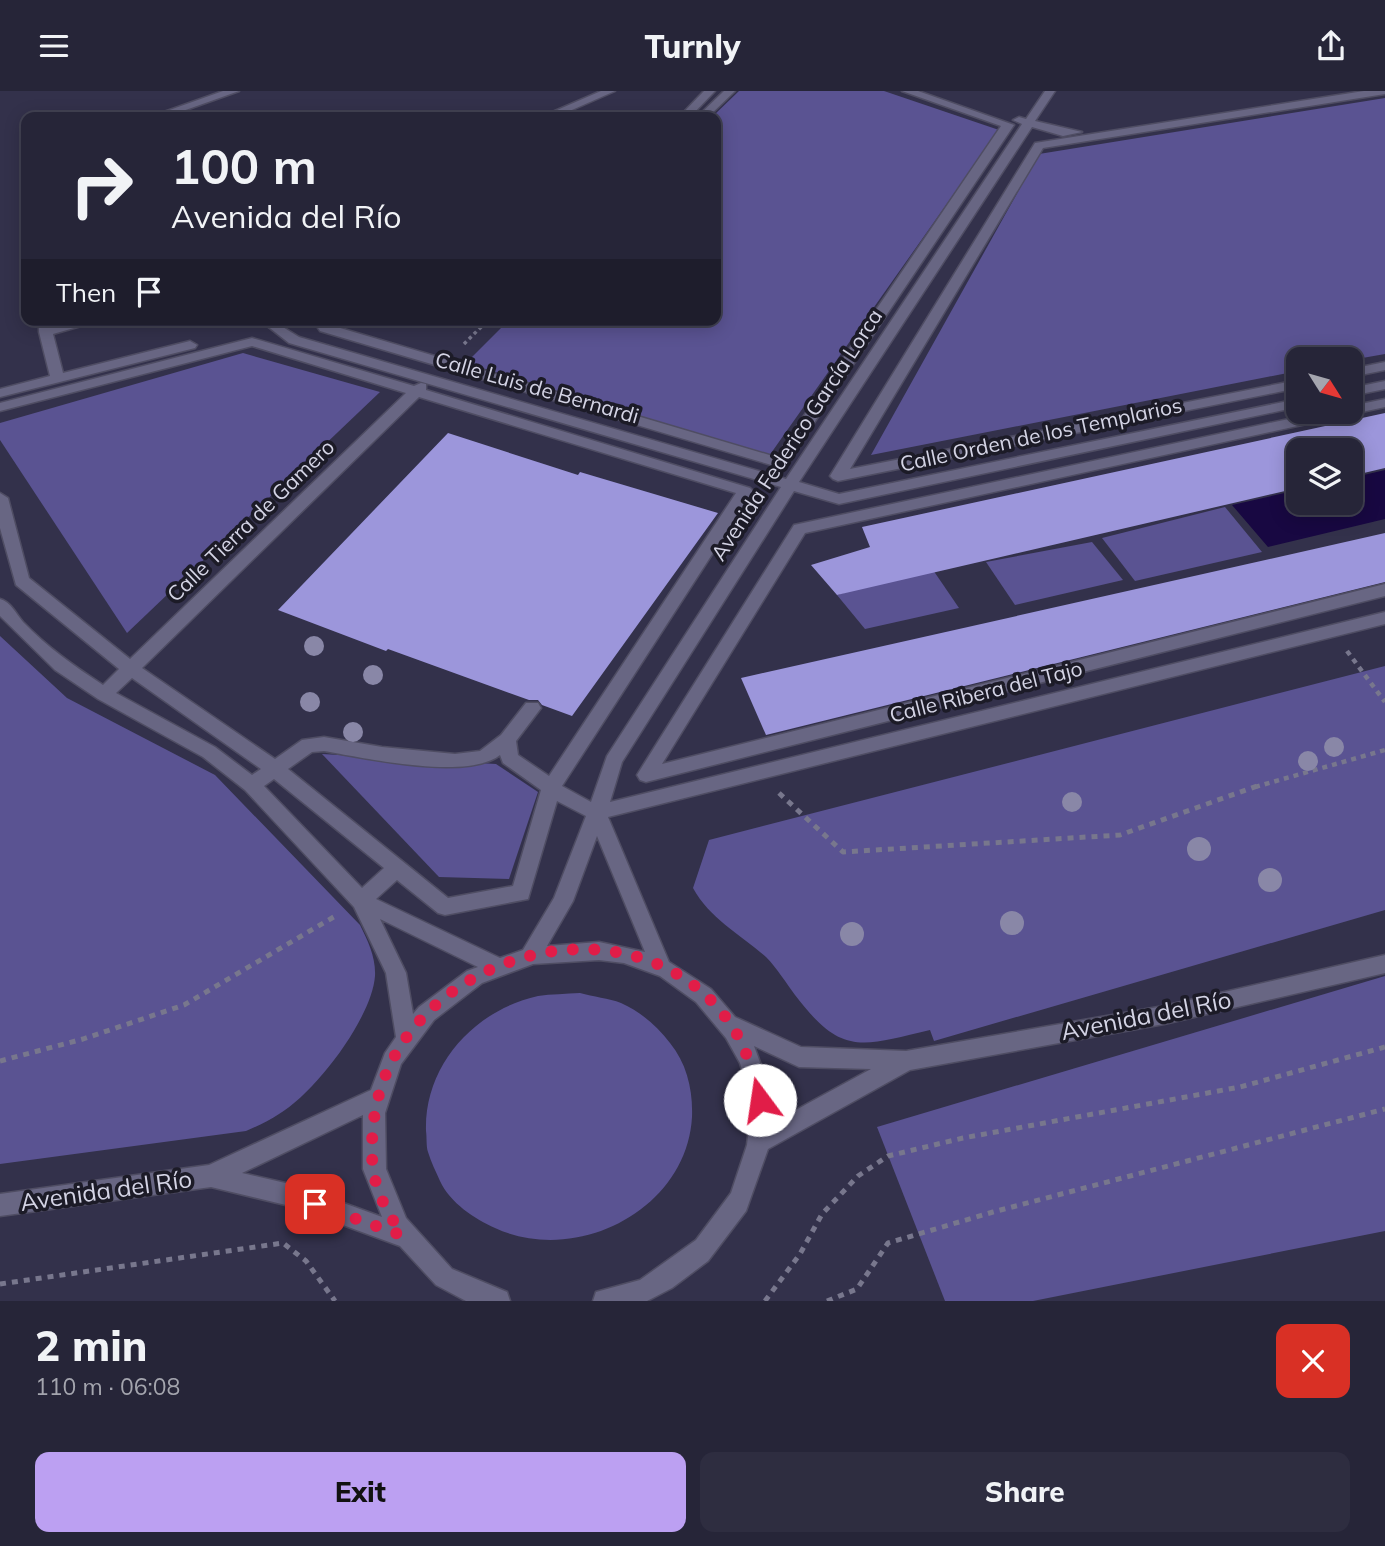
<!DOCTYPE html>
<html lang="en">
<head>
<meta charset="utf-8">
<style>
	body { margin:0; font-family:Mulish,sans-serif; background:#2e2d40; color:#f1f3f6; height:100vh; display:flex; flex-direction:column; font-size:26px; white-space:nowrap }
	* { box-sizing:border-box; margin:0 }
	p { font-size:23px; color:#a4a5ae }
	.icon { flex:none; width:38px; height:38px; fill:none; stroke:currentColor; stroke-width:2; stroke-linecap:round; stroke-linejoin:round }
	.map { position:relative; height:1210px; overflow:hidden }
	.drawer { display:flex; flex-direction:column; background:#262538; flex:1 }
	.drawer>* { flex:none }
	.top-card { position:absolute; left:21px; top:21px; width:700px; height:214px; border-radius:14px; box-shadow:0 4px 18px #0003,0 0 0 2px #424253; background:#262538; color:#f1f3f6; overflow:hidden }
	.needle { width:46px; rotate:127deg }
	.buttons { position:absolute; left:1286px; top:256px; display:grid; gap:14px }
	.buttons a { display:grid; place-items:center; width:77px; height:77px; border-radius:14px; background:#262538; box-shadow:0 4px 18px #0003,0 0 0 2px #424253; font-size:35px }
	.pin { position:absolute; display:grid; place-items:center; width:60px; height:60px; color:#fff; margin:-30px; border-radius:14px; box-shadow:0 4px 10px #0006 }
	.me { position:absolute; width:77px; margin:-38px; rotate:346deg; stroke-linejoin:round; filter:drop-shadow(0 0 5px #0008) }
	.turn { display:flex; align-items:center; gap:24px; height:147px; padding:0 35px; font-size:32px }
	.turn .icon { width:91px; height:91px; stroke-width:2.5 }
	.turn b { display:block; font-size:49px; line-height:60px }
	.then { display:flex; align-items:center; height:66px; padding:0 35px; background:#0003; gap:14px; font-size:26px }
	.round { display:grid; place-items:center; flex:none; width:74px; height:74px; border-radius:14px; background:#2e2d40 }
	.headline { display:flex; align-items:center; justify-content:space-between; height:119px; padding:0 35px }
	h1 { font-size:42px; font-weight:800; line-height:52px }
	.action { display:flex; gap:14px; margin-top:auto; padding:14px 35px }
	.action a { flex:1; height:80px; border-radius:14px; background:#bca0f2; color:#111; font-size:28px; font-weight:800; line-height:80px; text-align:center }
	.action a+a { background:#2e2d40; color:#f1f3f6 }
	header { display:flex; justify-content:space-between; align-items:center; height:91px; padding:0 35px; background:#262538; font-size:32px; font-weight:800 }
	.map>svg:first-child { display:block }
	.green { fill:#5a5392 }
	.water { fill:#180842 }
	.building { fill:#9c96db }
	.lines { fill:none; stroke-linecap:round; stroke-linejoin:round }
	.minor-casing { stroke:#4f4d63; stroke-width:3 }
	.path-far2 { stroke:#78778d; stroke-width:3.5; stroke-dasharray:3.5 3.5; stroke-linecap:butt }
	.path-far1 { stroke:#78778d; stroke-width:4.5; stroke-dasharray:5 5; stroke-linecap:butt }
	.path { stroke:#78778d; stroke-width:5; stroke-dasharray:6 6; stroke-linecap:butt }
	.minor { fill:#686683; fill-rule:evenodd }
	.tree { fill:#8987a7 }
	.route { stroke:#e11d48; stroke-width:12; stroke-dasharray:0 21.6 }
	.labels { text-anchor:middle; stroke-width:7; stroke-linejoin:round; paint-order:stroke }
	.street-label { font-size:21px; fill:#d4d4e5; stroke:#1c1b27 }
	.near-street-label { font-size:24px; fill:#d4d4e5; stroke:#1c1b27 }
</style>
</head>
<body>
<header><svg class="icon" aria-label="menu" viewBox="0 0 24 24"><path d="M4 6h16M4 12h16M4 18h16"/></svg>Turnly<svg class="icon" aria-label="share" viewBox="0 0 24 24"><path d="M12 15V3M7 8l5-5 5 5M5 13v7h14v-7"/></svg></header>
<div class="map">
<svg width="1385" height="1210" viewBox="0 0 1385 1210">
	<rect width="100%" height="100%" fill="#33314b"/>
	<g class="green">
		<polygon points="739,0 884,0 999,39 769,365 466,272 509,229 716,229 716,26 712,26"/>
		<polygon points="1385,7 1385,263 1351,269 1298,268 1298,280 871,364 1039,63"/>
		<polygon points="243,262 380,301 127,542 0,349 0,332"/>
		<polygon points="1225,416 1262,461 1135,490 1102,447"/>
		<polygon points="1092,451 1123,489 1015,514 986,471"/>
		<polygon points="931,476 959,517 865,538 837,504"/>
		<path d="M0,545l67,62 148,77 145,150c8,16 16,33 15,51 -3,42 -60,117 -96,138 -10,7 -22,12 -33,17l-246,33z"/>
		<path d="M1385,575v244l-451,131 -4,-11c-69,16 -88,27 -135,-35 -9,-12 -18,-27 -29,-38 -26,-23 -56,-38 -73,-69l16,-48z"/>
		<polygon points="322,663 496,673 538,701 509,788 439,786"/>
		<polygon points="1385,885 1385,1140 1033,1210 945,1210 877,1036"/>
		<path d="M580,902c13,4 29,5 41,10 20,9 36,23 49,40 17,21 23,47 22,74 -5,92 -115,149 -197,111 -20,-9 -45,-25 -55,-47 -4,-9 -9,-19 -12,-29 -2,-6 -1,-14 -2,-21 -2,-65 48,-121 112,-135 13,-2 28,-2 42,-3z"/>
	</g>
	<polygon class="water" points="1385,379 1385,428 1268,456 1232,414 1298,399 1298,411 1351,411 1351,387"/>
	<g class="building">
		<polygon points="1385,322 1385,377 1351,385 1351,359 1298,359 1298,397 837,504 811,474 870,456 862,436"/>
		<polygon points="448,342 578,384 580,381 718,422 572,625 542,614 538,609 529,609 388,558 386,560 278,519"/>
		<polygon points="1385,442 1385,491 766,644 741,587"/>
	</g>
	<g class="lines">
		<g class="minor-casing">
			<g id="minor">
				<polygon points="223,0 239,0 166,26 150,26"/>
				<polygon points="601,0 615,0 556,26 541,26"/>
				<polygon points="704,0 715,0 690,26 679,26"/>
				<polygon points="724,0 735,0 708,26 697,26"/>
				<polygon points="902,0 918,0 1014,34 785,375 775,375 320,240 318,237 320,234 330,234 776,366 1001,35"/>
				<path d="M1045,0h10l-20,30 47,11 -19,4 -31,-9 -233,355 40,12 459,-95v8l-459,97 -45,-13 -172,271 -12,40 775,-190v12l-777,193 61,145 42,27 24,28 66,30 105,4 258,-45 221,-51v18l-221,51 -254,46 -142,79 -22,62 -38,50 -36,27 -25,13h-54l3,-9 44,-12 56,-40 35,-47 16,-48 3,-26 -4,-35 -6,-21 -14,-25 -30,-36 -36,-26 -36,-13 -25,-3 -66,4 -51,19 -48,37 -33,44 -16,49 1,56 20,49 46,51 55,23 3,9h-44l-30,-16 -36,-39 -106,-39 -83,-20 -211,29v-22l209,-29 162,-75 14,-37 11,-16 -10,-64 -32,-66 -109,-117 -42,-33 -105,-58 -43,-29 -55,-54v-17c11,3 16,15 23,23 24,25 51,44 80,63l16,-16 -103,-84 -16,-57v-35l8,5 21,80 101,81 276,-266 -154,-47 -252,65v-8l252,-65 162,48 7,-3 5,1v6l324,98 3,3 -191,295 29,16 16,-46 174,-269 -492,-144 -23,-18 7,-4 26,16 487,142 236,-355 -9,-4 6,-3 7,2zM419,306l317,96 -187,283 -31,-21 -2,-14 25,-33 -3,-5h-12l-25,32 -21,16 -25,3 -73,-7 -58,-10 -22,3 -27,19 -133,-91zM132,587l129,91 -9,6 -37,-28 -99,-54zM324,660c41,7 143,30 176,4l3,8 38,27 -28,96 -65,12 -160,-129 24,-17zM274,688l110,89 -22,20 -98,-102zM557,710l29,15 -32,82 -31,52 -23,8 -124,-59 21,-19 41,33 7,2 83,-16zM597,745l48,116 -46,-10 -52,4 26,-45zM380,828l98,48 -11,4 -48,36 -6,7 -7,-41zM754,955l45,21 72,2 -99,54 -4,-39zM363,1024v54l19,48 -88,-32 -52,-12z"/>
				<polygon points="1364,0 1385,0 1385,3 1043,57 850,378 1298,289 1298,297 838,390 833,388 830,385 1035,52"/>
				<polygon points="39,229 53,229 53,235 78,229 102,229 53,243 63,282 190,250 197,254 195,257 0,306 0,298 50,285 39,241"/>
				<polygon points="1385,271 1385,279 1351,286 1351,278"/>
				<polygon points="1385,290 1385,298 1351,305 1351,297"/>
				<polygon points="1385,308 1385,316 805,442 662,673 1385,493 1385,505 646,691 640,689 637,684 794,434 1326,320 1351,320 1351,315"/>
			</g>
		</g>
		<polyline class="path-far2" points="464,253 488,229"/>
		<g class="path-far1">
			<polyline points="1347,560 1385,611"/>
			<polyline points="1255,696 1385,659"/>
		</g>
		<g class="path">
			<polyline points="779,702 843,761 1120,744 1260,694"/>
			<polyline points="0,970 83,948 184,914 337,824"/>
			<polyline points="0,1193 283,1152 306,1170 335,1210"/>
			<polyline points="765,1210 800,1163 822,1123 858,1085 888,1065 963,1047 1240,996 1385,956"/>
			<polyline points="827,1210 857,1198 888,1152 993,1121 1385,1018"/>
		</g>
		<use href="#minor" class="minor"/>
	</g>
	<g class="tree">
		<circle cx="314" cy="555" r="10"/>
		<circle cx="373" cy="584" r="10"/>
		<circle cx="310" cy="611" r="10"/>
		<circle cx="353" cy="641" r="10"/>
		<circle cx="1334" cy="656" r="10"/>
		<circle cx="1308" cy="670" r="10"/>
		<circle cx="1072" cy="711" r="10"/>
		<circle cx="1199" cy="758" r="12"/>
		<circle cx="1270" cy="789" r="12"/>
		<circle cx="1012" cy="832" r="12"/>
		<circle cx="852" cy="843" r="12"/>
	</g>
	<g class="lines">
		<path class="route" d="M315,1113l86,31c-7,-14 -17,-28 -22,-43 -9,-23 -8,-49 -5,-73 22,-166 262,-235 358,-93 15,23 21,47 28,74"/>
	</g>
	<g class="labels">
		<g class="street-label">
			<text transform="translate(537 297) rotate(16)" y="7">Calle Luis de Bernardi</text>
			<text transform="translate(797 344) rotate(-57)" y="7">Avenida Federico García Lorca</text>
			<text transform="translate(1041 344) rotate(-12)" y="7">Calle Orden de los Templarios</text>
			<text transform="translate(251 430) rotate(-44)" y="7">Calle Tierra de Gamero</text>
			<text transform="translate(986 601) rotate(-14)" y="7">Calle Ribera del Tajo</text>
		</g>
		<g class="near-street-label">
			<text transform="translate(1146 925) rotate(-11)" y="8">Avenida del Río</text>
			<text transform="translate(106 1100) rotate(-8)" y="8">Avenida del Río</text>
		</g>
	</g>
</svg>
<div class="buttons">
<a><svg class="needle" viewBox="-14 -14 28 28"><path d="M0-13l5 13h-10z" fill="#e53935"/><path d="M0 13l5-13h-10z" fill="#a4a5ae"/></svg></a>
<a><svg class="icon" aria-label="layers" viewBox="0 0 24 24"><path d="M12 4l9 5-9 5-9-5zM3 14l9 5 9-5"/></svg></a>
</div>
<div class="pin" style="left:315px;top:1113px;background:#d93025"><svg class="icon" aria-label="arrive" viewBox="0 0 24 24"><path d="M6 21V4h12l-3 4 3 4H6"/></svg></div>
<svg class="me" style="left:760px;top:1009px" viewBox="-20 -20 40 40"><circle r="19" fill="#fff"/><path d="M0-13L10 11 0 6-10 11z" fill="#e11d48"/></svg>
<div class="top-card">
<div class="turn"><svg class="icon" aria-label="right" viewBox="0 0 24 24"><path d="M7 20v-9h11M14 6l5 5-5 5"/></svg><div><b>100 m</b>Avenida del Río</div></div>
<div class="then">Then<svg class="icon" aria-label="arrive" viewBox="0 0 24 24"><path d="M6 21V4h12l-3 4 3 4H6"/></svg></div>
</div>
</div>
<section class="drawer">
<div class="headline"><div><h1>2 min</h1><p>110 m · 06:08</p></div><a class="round" style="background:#d93025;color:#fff"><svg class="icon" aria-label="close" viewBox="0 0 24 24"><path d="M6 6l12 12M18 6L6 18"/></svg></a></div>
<div class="action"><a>Exit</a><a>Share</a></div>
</section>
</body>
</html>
